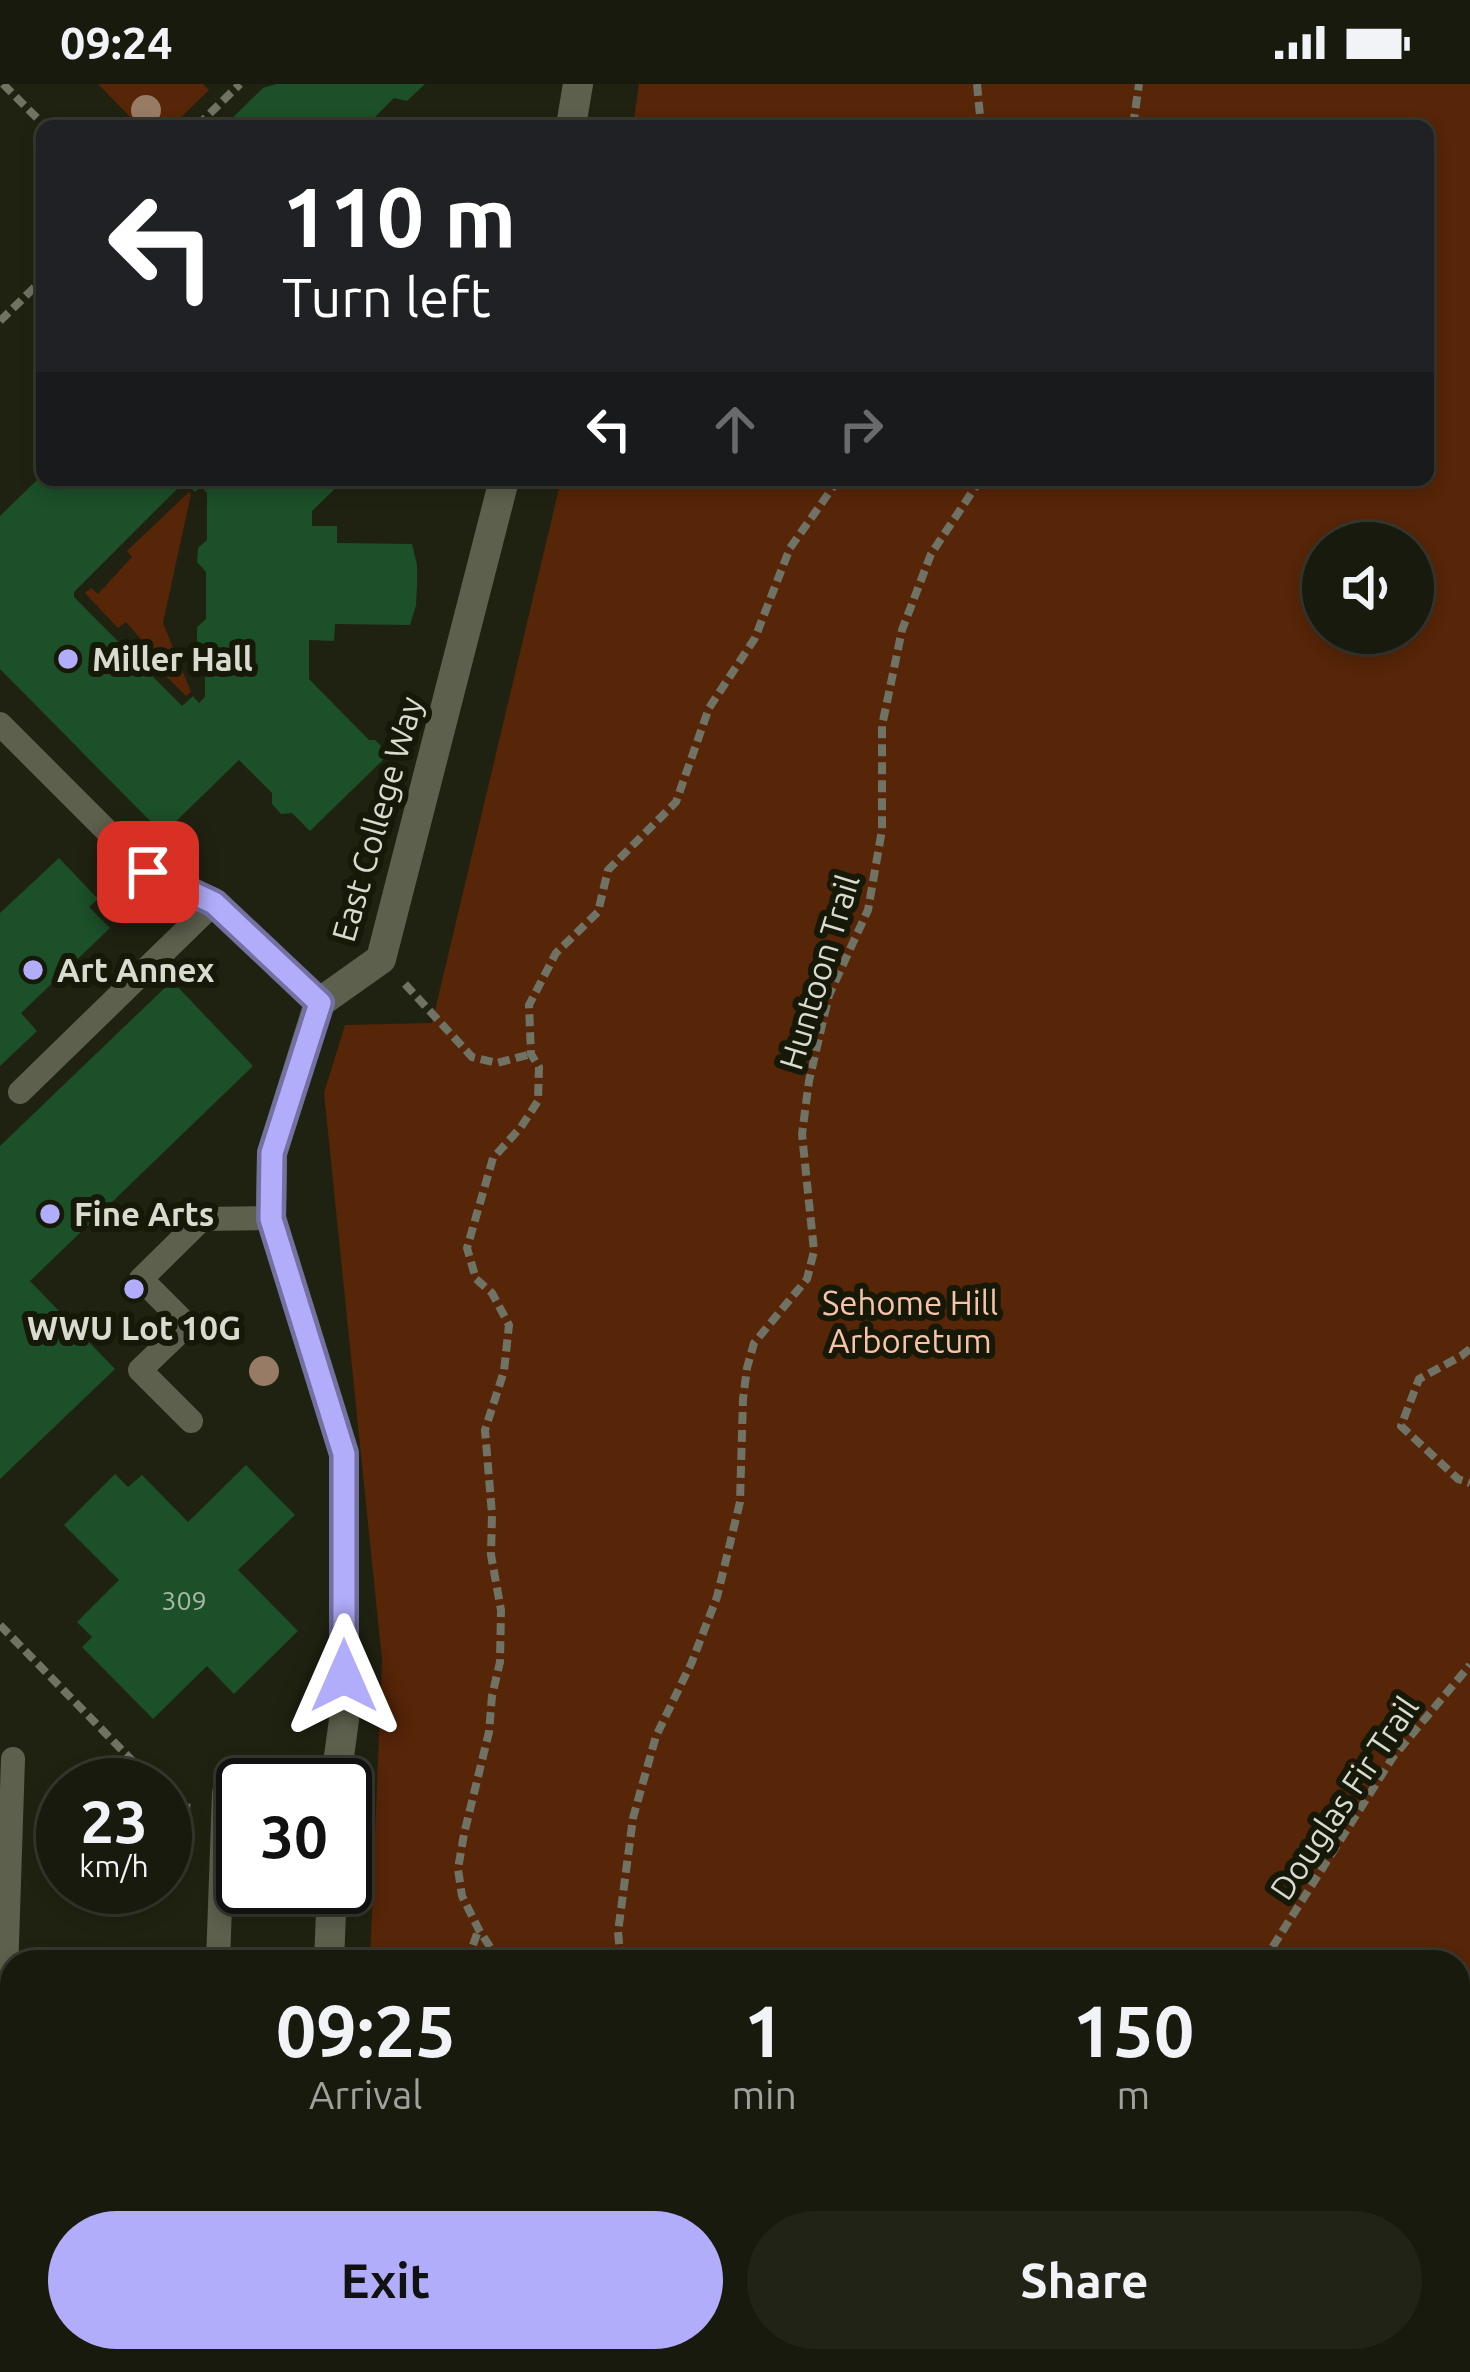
<!DOCTYPE html>
<html lang="en">
<head>
<meta charset="utf-8">
<style>
	body { margin:0; font-family:Ubuntu,sans-serif; background:#212316; color:#f1f3f6; height:100vh; display:flex; flex-direction:column; font-size:45px; white-space:nowrap }
	* { box-sizing:border-box; margin:0 }
	p { font-size:39px; color:#9fa19d }
	.icon { flex:none; width:66px; height:66px; fill:none; stroke:currentColor; stroke-width:2; stroke-linecap:round; stroke-linejoin:round }
	.map { position:relative; flex:1; overflow:hidden }
	.side { position:absolute; left:0px; top:1866px; width:1470px; height:423px; display:flex; flex-direction:column; background:#181a0d; border-radius:36px 36px 0 0; box-shadow:0 6px 18px #0003,0 0 0 3px #36382e }
	.side>* { flex:none }
	.top-card { position:absolute; left:36px; top:36px; width:1398px; height:366px; border-radius:18px; box-shadow:0 6px 18px #0003,0 0 0 3px #36382e; background:#202124; color:#fff; overflow:hidden }
	.buttons { position:absolute; left:1302px; top:438px; display:grid; gap:24px }
	.buttons a { display:grid; place-items:center; width:132px; height:132px; border-radius:50%; background:#181a0d; box-shadow:0 6px 18px #0003,0 0 0 3px #36382e; font-size:60px }
	.speed { position:absolute; left:36px; top:1674px; display:flex; gap:24px; font-size:60px; font-weight:700; text-align:center }
	.speed>* { display:grid; place-content:center; width:156px; height:156px; border-radius:50%; background:#181a0d; box-shadow:0 6px 18px #0003,0 0 0 3px #36382e; line-height:1 }
	.speed small { font-size:30px; font-weight:400 }
	.speed .limit { border:6px solid #111; border-radius:18px; background:#fff; color:#111 }
	.pin { position:absolute; display:grid; place-items:center; width:102px; height:102px; color:#fff; margin:-51px; border-radius:24px; box-shadow:0 6px 18px #0006 }
	.me { position:absolute; width:132px; margin:-66px; rotate:0deg; stroke-linejoin:round; filter:drop-shadow(0 0 9px #0008) }
	.turn { display:flex; align-items:center; gap:42px; height:252px; padding:0 48px; font-size:54px }
	.turn .icon { width:156px; height:156px; stroke-width:2.5 }
	.turn b { display:block; font-size:84px; line-height:102px }
	.lanes { display:flex; align-items:center; height:114px; padding:0 48px; background:#0003; justify-content:center; gap:60px; direction:ltr }
	.lanes .off { opacity:.35 }
	.eta { display:flex; justify-content:space-evenly; align-items:center; height:204px; text-align:center }
	.eta b { font-size:72px; font-weight:600; line-height:84px }
	.primary-button { display:flex; gap:24px; margin-top:auto; padding:24px 48px }
	.primary-button a { flex:1; height:138px; border-radius:72px; background:#b1adfa; color:#111; font-size:48px; font-weight:600; line-height:138px; text-align:center }
	.primary-button a+a { background:#212316; color:#f1f3f6 }
	.status { display:flex; justify-content:space-between; align-items:center; height:84px; padding:0 60px; background:#181a0d; direction:ltr }
	.status svg { height:33px; fill:currentColor }
	.map>svg:first-child { display:block }
	.green { fill:#572508; fill-rule:evenodd }
	.building { fill:#1b5028; fill-rule:evenodd }
	.lines { fill:none; stroke-linecap:round; stroke-linejoin:round }
	.path { stroke:#707264; stroke-width:8; stroke-dasharray:12 6; stroke-linecap:butt }
	.service { stroke:#5d604d; stroke-width:24 }
	.minor { stroke:#5d604d; stroke-width:30 }
	.tree { fill:#977b65 }
	.route-casing { stroke:#7370a2; stroke-width:30 }
	.route { stroke:#b1adfa; stroke-width:21 }
	.poi-dot { fill:#b1adfa; stroke:#171908; stroke-width:4.5 }
	.labels { text-anchor:middle; stroke-width:12; stroke-linejoin:round; paint-order:stroke }
	.number-label { font-size:27px; fill:#aab8a6 }
	.poi-label { font-size:33px; font-weight:bold; fill:#d9dbd0; stroke:#171908; text-anchor:start }
	.street-label { font-size:33px; fill:#d9dbd0; stroke:#171908 }
	.park-label { font-size:33px; fill:#f8c3aa; stroke:#171908 }
</style>
</head>
<body>
<div class="status"><b>09:24</b><svg viewBox="0 0 49 12"><path d="M0 12V9h3v3zM5 12V6h3v6zM10 12V3h3v9zM15 12V0h3v12zM26 1h20v11H26zM47 4h2v5h-2z"/></svg></div>
<div class="map">
<svg width="1470" height="2288" viewBox="0 0 1470 2288">
	<rect width="100%" height="100%" fill="#202211"/>
	<g class="green">
		<polygon points="98,0 203,0 209,6 172,42 139,42"/>
		<path d="M639,0h831v2288h-1115v-11h1103v-399h-1088l12,-302 -58,-567 21,-68 87,-2 129,-543h867v-354h-795zM1323,459h90v90h-90z"/>
		<polygon points="189,408 191,410 163,539 191,608 186,612 155,581 159,576 126,538 118,544 85,509 91,504 98,510 132,473 127,467"/>
	</g>
	<g class="building">
		<polygon points="276,0 425,0 407,17 394,14 366,42 224,42 263,4"/>
		<path d="M42,391v5h302l-32,31v15h25v17l75,1 5,21v20l-1,20 -6,20 -75,-1 -1,17 -25,-1v39l60,61h6l8,8 3,9 -76,74 -18,-18 -11,1 -9,-10v-11l-33,-33 -76,74 -163,-165v-153zM184,398l11,10 6,-6 6,7v47l-9,8 -1,14 9,10v47l-9,8v14l8,8v48l-6,6 -6,-7 -11,10 -108,-109v-5z"/>
		<polygon points="59,774 98,815 89,823 110,844 21,929 37,947 0,982 0,829"/>
		<polygon points="172,897 253,982 30,1197 115,1285 0,1395 0,1062"/>
		<polygon points="246,1381 295,1431 238,1486 298,1547 234,1610 207,1582 153,1635 82,1563 92,1553 77,1538 119,1496 64,1441 115,1390 128,1403 142,1391 188,1438"/>
		<polygon points="7,2166 12,2167 12,2213 5,2212"/>
	</g>
	<g class="lines">
		<g class="path">
			<polyline points="3,0 45,42"/>
			<polyline points="977,0 981,42"/>
			<polyline points="197,42 240,0"/>
			<polyline points="1133,42 1139,0"/>
			<polyline points="0,237 42,196"/>
			<polyline points="405,900 472,973 497,979 531,970"/>
			<polyline points="1470,1265 1461,1272 1419,1295 1401,1342 1458,1395 1470,1399"/>
			<polyline points="0,1541 156,1701"/>
			<polyline points="165,1711 178,1723 194,1724"/>
			<polyline points="467,1878 478,1847"/>
			<polyline points="500,1878 479,1846 462,1812 458,1785 464,1750 489,1648 492,1612 500,1578 501,1526 491,1471 492,1430 485,1346 504,1287 509,1241 492,1209 476,1195 467,1164 493,1074 521,1043 538,1017 539,983 531,970 529,921 556,869 598,828 608,786 676,718 709,624 755,554 790,464 838,396"/>
			<polyline points="621,1878 618,1848 633,1734 656,1652 691,1580 717,1513 740,1418 743,1315 747,1284 754,1259 807,1195 814,1167 802,1050 809,997 829,911 868,826 882,746 882,642 902,546 931,470 980,396"/>
			<polyline points="1263,1878 1393,1673 1470,1581"/>
			<polyline points="1458,2192 1470,2191"/>
			<polyline points="410,2288 414,2277"/>
			<polyline points="603,2288 604,2277"/>
			<polyline points="1271,2288 1274,2277"/>
		</g>
		<g class="service">
			<polyline points="0,640 148,788 214,819 319,919"/>
			<polyline points="20,1008 214,819"/>
			<polyline points="191,1337 140,1286 187,1241 141,1195 202,1135 271,1134"/>
			<polyline points="218,1878 224,1709 227,1699 245,1690 336,1690"/>
			<polyline points="12,1890 6,1890 13,1675"/>
			<polyline points="0,2027 12,2025"/>
			<polyline points="205,2288 206,2277"/>
		</g>
		<g class="minor">
			<polyline points="571,42 578,0"/>
			<polyline points="335,1701 344,1636 344,1369 271,1134 272,1069 319,919 381,875 504,396"/>
			<polyline points="329,1878 332,1803"/>
			<polyline points="316,2288 316,2277"/>
		</g>
	</g>
	<g class="tree">
		<circle cx="146" cy="26" r="15"/>
		<circle cx="264" cy="1287" r="15"/>
	</g>
	<g class="lines">
		<g class="route-casing">
			<polyline id="route" points="148,788 214,819 320,919 272,1069 271,1135 344,1370 344,1592"/>
		</g>
		<use href="#route" class="route"/>
	</g>
	<g class="poi-dot">
		<circle cx="68" cy="575" r="12"/>
		<circle cx="33" cy="886" r="12"/>
		<circle cx="50" cy="1130" r="12"/>
		<circle cx="134" cy="1205" r="12"/>
	</g>
	<g class="labels">
		<g class="number-label">
			<text x="184" y="1526">309</text>
		</g>
		<g class="poi-label">
			<text x="92" y="587">Miller Hall</text>
			<text x="57" y="898">Art Annex</text>
			<text x="74" y="1142">Fine Arts</text>
			<text x="134" y="1256" text-anchor="middle">WWU Lot 10G</text>
		</g>
		<g class="street-label">
			<text transform="translate(377 735) rotate(-74)" y="12">East College Way</text>
			<text transform="translate(819 888) rotate(-73)" y="12">Huntoon Trail</text>
			<text transform="translate(1344 1714) rotate(-56)" y="12">Douglas Fir Trail</text>
		</g>
		<g class="park-label">
			<text x="910" y="1231">Sehome Hill<tspan x="910" dy="38">Arboretum</tspan></text>
		</g>
	</g>
</svg>
<div class="buttons">
<a><svg class="icon" aria-label="sound" viewBox="0 0 24 24"><path d="M4 9h4l5-4v14l-5-4H4zM17 9q2 3 0 6"/></svg></a>
</div>
<div class="speed"><div>23<small>km/h</small></div><div class="limit">30</div></div>
<div class="pin" style="left:148px;top:788px;background:#d93025"><svg class="icon" aria-label="arrive" viewBox="0 0 24 24"><path d="M6 21V4h12l-3 4 3 4H6"/></svg></div>
<svg class="me" style="left:344px;top:1592px" viewBox="-20 -20 40 40"><path d="M0-17L14 15 0 8-14 15z" fill="#b1adfa" stroke="#fff" stroke-width="4"/></svg>
<div class="top-card">
<div class="turn"><svg class="icon" aria-label="left" viewBox="0 0 24 24"><path d="M17 20v-9H6M10 6l-5 5 5 5"/></svg><div><b>110 m</b>Turn left</div></div>
<div class="lanes"><svg class="icon" aria-label="left" viewBox="0 0 24 24"><path d="M17 20v-9H6M10 6l-5 5 5 5"/></svg><svg class="icon off" aria-label="ahead" viewBox="0 0 24 24"><path d="M12 20V5M6 11l6-6 6 6"/></svg><svg class="icon off" aria-label="right" viewBox="0 0 24 24"><path d="M7 20v-9h11M14 6l5 5-5 5"/></svg></div>
</div>
<section class="side">
<div class="eta">
<div><b>09:25</b><p>Arrival</p></div>
<div><b>1</b><p>min</p></div>
<div><b>150</b><p>m</p></div>
</div>
<div class="primary-button"><a>Exit</a><a>Share</a></div>
</section>
</div>
</body>
</html>
